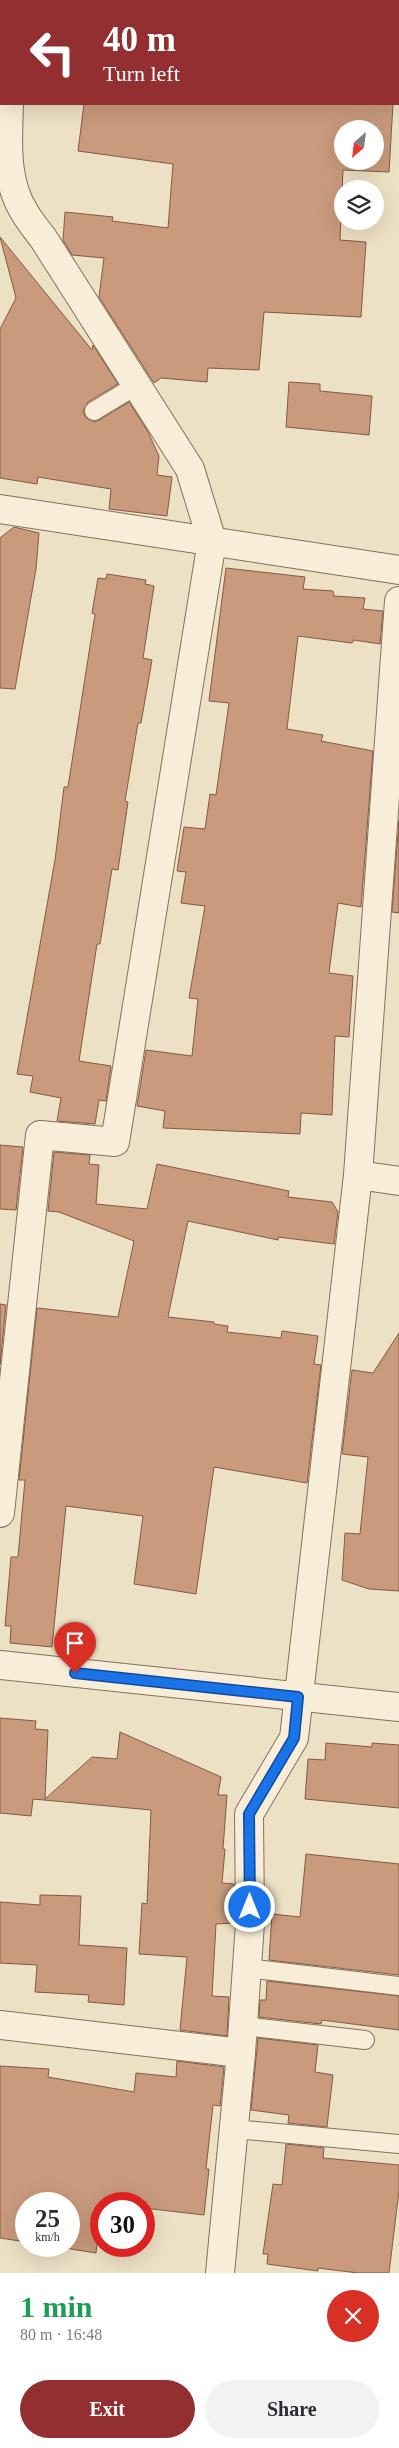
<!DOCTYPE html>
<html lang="en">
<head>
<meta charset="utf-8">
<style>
	body { margin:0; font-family:Georgia,serif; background:#f2f2f3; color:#2b2b33; height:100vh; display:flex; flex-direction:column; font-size:19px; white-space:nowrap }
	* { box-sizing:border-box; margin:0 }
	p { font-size:16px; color:#7c7c81 }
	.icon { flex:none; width:28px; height:28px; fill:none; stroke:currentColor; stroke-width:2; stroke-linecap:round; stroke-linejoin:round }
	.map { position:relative; height:2273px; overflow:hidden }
	.panel { display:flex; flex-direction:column; background:#fff; flex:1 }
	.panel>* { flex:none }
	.top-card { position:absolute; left:0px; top:0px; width:400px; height:105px; box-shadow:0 5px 20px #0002; background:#932e31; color:#fff; overflow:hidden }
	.needle { width:32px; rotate:208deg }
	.fabs { position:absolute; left:334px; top:120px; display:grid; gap:10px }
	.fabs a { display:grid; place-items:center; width:50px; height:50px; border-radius:50%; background:#fff; box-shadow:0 5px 20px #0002; font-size:25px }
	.speed { position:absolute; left:15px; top:2192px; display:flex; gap:10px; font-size:25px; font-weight:700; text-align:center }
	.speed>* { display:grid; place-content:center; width:65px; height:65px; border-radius:50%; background:#fff; box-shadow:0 5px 20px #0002; line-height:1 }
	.speed small { font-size:12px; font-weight:400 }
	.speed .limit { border:8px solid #d22; background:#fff; color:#111 }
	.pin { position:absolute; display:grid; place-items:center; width:42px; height:42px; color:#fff; margin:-51px -21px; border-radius:50% 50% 50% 0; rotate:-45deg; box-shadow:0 0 5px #0007 }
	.pin .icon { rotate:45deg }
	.me { position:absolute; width:55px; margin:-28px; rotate:0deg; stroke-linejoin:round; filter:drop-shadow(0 0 4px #0008) }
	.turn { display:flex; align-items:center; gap:18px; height:105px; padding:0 20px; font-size:22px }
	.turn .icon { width:65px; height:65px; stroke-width:2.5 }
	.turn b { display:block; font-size:35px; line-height:42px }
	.round { display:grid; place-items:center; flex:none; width:52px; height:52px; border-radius:26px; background:#f2f2f3 }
	.summary { display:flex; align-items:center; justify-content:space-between; height:85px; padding:0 20px }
	h1 { font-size:30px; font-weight:800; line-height:38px; color:#1e9e55 }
	.button { display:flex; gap:10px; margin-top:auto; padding:10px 20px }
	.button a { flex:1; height:58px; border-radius:30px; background:#932e31; color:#fff; font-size:20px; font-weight:800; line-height:58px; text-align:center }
	.button a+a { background:#f2f2f3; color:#2b2b33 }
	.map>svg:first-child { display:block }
	.building { fill:#c99a7c; stroke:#845b42; fill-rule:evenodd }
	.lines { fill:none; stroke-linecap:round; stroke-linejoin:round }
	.service-casing { stroke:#86715c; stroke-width:20 }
	.minor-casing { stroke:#86715c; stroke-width:30 }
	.tertiary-casing { stroke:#86715c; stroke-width:30 }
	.service { stroke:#f7edd8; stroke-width:18 }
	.minor { stroke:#f7edd8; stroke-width:28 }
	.tertiary { stroke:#f7edd8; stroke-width:28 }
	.route-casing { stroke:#114b97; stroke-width:12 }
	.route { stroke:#1a73e8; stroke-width:9 }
</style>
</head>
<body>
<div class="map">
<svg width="399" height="2273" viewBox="0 0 399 2273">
	<rect width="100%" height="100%" fill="#ece0c5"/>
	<g class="building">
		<path d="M84,104h309l-4,68 -46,-2 -3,70 26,2 -5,75 -97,-5 -5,58 -51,-2 -1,14 -46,-4 -7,5 -55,-86 5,-39 -32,-3 -9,-15 2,-28 48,5 -1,4 56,7 5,-64 -95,-13zM342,129h33v32h-33z"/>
		<polygon points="0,237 92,350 93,345 118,384 88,402 83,411 85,417 94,422 99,420 129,402 148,432 159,456 157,475 172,477 167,516 109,509 111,489 38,477 37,484 0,478 0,329 16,298"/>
		<polygon points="289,382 320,384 320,391 372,396 369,435 286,427"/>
		<polygon points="14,527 39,533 36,569 15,689 0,688 0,538"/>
		<polygon points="226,568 305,577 303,589 333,591 334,596 365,598 363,609 383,611 380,644 354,640 352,643 298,636 287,729 323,735 321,741 373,751 361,907 338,903 329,973 353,976 349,1037 335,1036 332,1115 301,1113 300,1134 163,1128 165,1111 137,1106 146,1050 192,1056 198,999 189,998 205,906 181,903 186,872 177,871 184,827 205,829 210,794 216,795 229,703 209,701"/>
		<polygon points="107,574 146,580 145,584 154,586 143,658 152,660 141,723 138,723 125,801 128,802 118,870 112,869 100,944 97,944 79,1061 111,1066 106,1101 99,1100 95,1124 57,1121 61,1098 30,1092 33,1076 17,1074 55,860 64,787 68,787 95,614 92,613 98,578 106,579"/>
		<polygon points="399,820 399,913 392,912"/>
		<polygon points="0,1145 23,1147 16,1210 0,1209"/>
		<polygon points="54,1152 90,1155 89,1164 99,1165 96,1204 147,1209 157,1164 289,1191 288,1197 332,1202 338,1212 334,1244 278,1237 278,1240 188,1221 168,1317 214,1322 214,1324 228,1326 227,1332 281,1338 282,1331 318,1336 314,1364 321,1365 307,1483 214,1467 196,1594 134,1584 143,1516 66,1506 52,1647 10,1643 11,1626 5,1626 11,1557 18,1557 25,1480 19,1480 37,1308 118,1317 134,1241 59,1212 48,1211"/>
		<polygon points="0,1304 6,1305 0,1365"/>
		<polygon points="399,1333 399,1591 369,1589 342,1580 345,1533 360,1534 368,1457 342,1454 352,1370 373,1373"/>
		<polygon points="0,1718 36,1721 35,1729 48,1730 45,1799 92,1757 117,1759 120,1732 221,1777 218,1795 227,1795 223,1849 225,1849 222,1883 234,1884 234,1923 216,1924 212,1996 229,1997 227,2036 180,2030 187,1957 139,1954 142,1903 147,1904 151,1810 33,1799 31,1816 0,1813"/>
		<polygon points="326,1743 372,1747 372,1743 399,1745 399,1808 305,1799 308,1759 325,1760"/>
		<polygon points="306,1854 399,1864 399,1975 269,1960 272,1914 300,1917"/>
		<polygon points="40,1895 81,1896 79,1945 127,1948 124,2005 88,2002 89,1995 35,1992 37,1965 0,1963 0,1902 40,1905"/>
		<polygon points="267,1981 399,1996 399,2030 322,2020 321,2024 259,2017 260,2000 266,2000"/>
		<polygon points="258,2038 318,2045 315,2072 333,2075 327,2127 288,2123 289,2115 251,2110"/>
		<polygon points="177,2061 224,2067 220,2106 213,2105 206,2169 209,2169 204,2215 144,2208 144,2204 101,2204 96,2253 52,2246 69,2246 69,2204 26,2204 26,2242 0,2238 0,2066 49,2069 48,2077 134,2092 136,2073 176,2077"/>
		<polygon points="286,2144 324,2148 323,2158 399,2165 399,2191 389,2273 358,2273 318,2268 318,2271 267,2264 268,2254 263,2254 273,2184 282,2185"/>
	</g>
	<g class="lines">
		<g class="service-casing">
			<g id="service">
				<polyline points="94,411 137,385"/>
				<polyline points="247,1968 399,1986"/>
				<polyline points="243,2026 365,2040"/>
				<polyline points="234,2129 399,2144"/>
			</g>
		</g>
		<g class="minor-casing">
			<g id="minor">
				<polyline points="11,1 11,0"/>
				<polyline points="358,1175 399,1181"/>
				<path d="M0,1513l40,-378 75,7 97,-601 -22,-72 -147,-231c-6,-8 -13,-16 -18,-25 -21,-32 -17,-73 -16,-109"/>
				<polyline points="0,2025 241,2053"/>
				<polyline points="220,2273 241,2053 250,1923 249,1814 294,1738 358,1175 399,601"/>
			</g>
		</g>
		<g class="tertiary-casing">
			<g id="tertiary">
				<polyline points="0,509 399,570"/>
				<polyline points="0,1665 399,1707"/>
			</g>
		</g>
		<use href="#service" class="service"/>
		<use href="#minor" class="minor"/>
		<use href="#tertiary" class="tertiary"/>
	</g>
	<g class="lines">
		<g class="route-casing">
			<polyline id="route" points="75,1673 298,1697 294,1738 249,1814 250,1907"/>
		</g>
		<use href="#route" class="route"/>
	</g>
</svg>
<div class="fabs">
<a><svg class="needle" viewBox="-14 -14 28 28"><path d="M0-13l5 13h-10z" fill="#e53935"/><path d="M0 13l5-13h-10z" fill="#7c7c81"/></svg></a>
<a><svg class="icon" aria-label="layers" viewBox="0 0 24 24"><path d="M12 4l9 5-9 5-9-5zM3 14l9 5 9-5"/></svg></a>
</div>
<div class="speed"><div>25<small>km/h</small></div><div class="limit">30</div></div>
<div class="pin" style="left:75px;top:1673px;background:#d93025"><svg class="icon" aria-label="arrive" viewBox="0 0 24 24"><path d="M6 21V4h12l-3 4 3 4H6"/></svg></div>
<svg class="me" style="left:250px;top:1907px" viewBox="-20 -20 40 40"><circle r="17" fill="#1a73e8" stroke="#fff" stroke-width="3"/><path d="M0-11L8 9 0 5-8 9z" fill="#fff"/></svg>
<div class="top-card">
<div class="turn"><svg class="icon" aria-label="left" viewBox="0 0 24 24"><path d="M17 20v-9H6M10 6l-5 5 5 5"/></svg><div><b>40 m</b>Turn left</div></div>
</div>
</div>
<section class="panel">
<div class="summary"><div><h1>1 min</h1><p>80 m · 16:48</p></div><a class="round" style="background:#d93025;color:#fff"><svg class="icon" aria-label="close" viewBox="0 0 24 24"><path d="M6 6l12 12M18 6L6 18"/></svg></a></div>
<div class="button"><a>Exit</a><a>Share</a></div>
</section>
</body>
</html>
